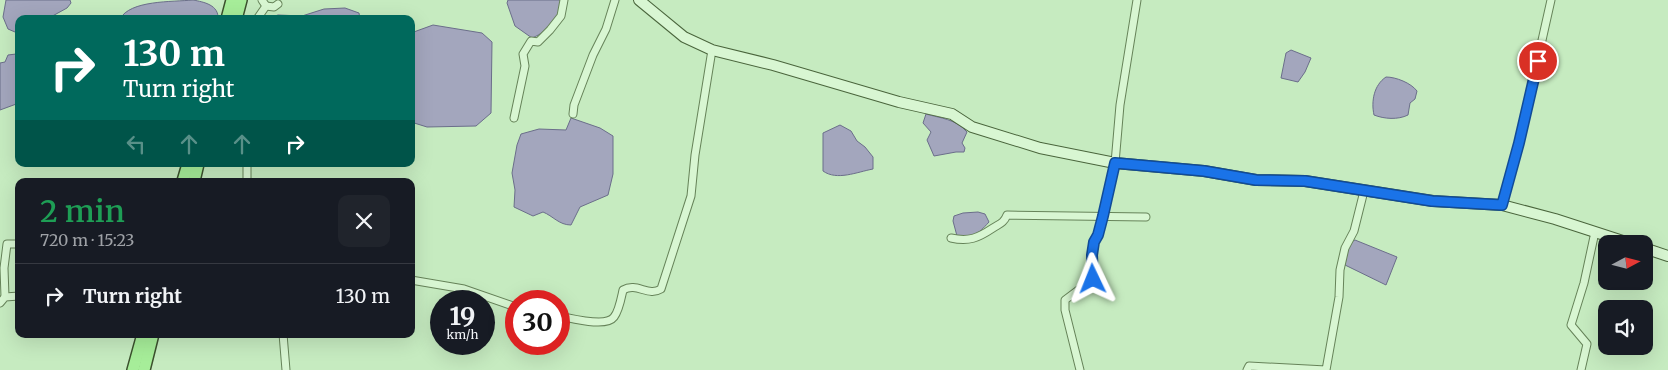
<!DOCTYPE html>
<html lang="en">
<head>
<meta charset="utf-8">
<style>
	body { margin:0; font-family:Merriweather,serif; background:#20242c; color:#f1f3f6; height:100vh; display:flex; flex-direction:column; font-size:19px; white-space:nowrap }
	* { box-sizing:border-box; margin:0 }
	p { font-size:16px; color:#9ea1a6 }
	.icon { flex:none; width:28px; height:28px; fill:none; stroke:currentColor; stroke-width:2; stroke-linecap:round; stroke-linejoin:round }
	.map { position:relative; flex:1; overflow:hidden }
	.panel { position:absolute; left:15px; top:178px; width:400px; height:160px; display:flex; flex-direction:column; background:#171b24; border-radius:10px; box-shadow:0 5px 20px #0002 }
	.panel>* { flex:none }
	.guide { position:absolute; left:15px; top:15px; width:400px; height:152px; border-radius:10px; box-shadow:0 5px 20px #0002; background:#00695c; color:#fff; overflow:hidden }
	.needle { width:32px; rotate:83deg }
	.fabs { position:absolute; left:1598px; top:235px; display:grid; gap:10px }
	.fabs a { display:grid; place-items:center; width:55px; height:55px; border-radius:10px; background:#171b24; box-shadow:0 5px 20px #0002; font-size:25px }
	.speed { position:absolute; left:430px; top:290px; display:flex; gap:10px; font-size:25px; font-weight:700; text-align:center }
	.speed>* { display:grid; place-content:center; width:65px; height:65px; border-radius:50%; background:#171b24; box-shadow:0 5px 20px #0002; line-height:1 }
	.speed small { font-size:12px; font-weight:400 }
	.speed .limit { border:8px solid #d22; background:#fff; color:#111 }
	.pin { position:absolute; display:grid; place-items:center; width:42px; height:42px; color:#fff; margin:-21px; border:2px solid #fff; border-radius:50%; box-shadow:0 1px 5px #0007 }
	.me { position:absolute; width:55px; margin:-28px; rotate:358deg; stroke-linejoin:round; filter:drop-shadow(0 0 4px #0008) }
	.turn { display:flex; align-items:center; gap:18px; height:105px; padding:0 25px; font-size:22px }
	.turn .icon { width:65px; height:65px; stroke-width:2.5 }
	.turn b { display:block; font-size:35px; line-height:42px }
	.lanes { display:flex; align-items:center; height:48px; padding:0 25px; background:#0003; justify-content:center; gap:25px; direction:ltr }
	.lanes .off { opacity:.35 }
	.round { display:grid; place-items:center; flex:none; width:52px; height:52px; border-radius:10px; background:#20242c }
	.summary { display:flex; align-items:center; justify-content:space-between; height:85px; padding:0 25px }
	h1 { font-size:30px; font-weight:600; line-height:38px; color:#1e9e55 }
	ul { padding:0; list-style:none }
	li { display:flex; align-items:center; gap:15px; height:65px; padding:0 25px; border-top:1px solid #363941 }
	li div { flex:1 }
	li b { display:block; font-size:19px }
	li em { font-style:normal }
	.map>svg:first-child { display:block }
	.water { fill:#a3a6bd; stroke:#6b6e8a }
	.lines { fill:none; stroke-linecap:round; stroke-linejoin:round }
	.street-casing { stroke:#668359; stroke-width:9 }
	.secondary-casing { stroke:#4a653c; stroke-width:12 }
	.primary-casing { stroke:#3b512d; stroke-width:14 }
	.street { stroke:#d8f6d2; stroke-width:7 }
	.secondary { stroke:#d8f6d2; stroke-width:10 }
	.primary { stroke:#a6ed99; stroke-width:11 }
	.route-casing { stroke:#114b97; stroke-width:12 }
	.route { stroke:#1a73e8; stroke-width:9 }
</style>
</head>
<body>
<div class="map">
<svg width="1668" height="370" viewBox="0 0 1668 370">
	<rect width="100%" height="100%" fill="#c6ebc0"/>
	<g class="water">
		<polygon points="6,0 70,0 71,3 67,8 47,19 19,19 19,32 15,32 8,29 3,17"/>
		<path d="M193,0c11,2 26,5 25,19h-98c10,-19 52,-17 73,-19z"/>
		<path d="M508,0h53c-1,18 -12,31 -29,38l-17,-12 -8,-23z"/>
		<polygon points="345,8 359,13 360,19 265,19 278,15 302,16 324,9"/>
		<polygon points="433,25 482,33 492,42 491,113 476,126 427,127 411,122 411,33"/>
		<polygon points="1291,50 1311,58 1305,72 1298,82 1281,78 1286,53"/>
		<polygon points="16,54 19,59 19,103 0,110 0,63 5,62 8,55"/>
		<path d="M1386,77c10,0 25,6 31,14l-2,8 -5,4 -2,12c-10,5 -24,4 -34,0 -3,-14 0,-30 12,-38z"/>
		<path d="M926,114c14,4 30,5 41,18l-5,11 3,5 -1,4h-8l-22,4 -7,-16 4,-8 -8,-9z"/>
		<path d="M571,118l29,10 13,8v38l-5,21 -28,12 -9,18c-12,0 -18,-9 -28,-13l-10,4 -19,-9 1,-17 -3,-17 5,-28 4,-11 18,-5 27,1z"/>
		<path d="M840,125l11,6 6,10 8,6 8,10v12c-16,3 -36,12 -50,2v-38z"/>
		<path d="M978,212l7,2 4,8c-12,13 -14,15 -32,14l-4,-15 1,-5 9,-3z"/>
		<polygon points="1355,240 1397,257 1386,285 1345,265 1349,243"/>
	</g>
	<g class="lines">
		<g class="street-casing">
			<g id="street">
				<polyline points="266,6 274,7 278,4"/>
				<polyline points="257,19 266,6 262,0"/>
				<polyline points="573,114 574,105 593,55 606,29 615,0"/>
				<polyline points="514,118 525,66 523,54 531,41 538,42 550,30 561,16 564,0"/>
				<polyline points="247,164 247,181"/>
				<polyline points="1502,205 1519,143 1551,0"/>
				<path d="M951,238c18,4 27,0 42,-10 6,-4 11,-5 14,-13l139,2"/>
				<polyline points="411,280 464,289 516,307"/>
				<polyline points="5,297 4,268 7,244 19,244"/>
				<polyline points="0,303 5,297 19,296"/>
				<path d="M559,316c12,2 47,12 55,1 5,-6 7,-18 9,-27 14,-8 25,7 38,-1l30,-93 4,-41 17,-105"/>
				<polyline points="283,334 286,370"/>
				<polyline points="1080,370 1065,310 1065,300 1093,279 1092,255 1094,242 1098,235 1103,216 1115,163 1120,105 1137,0"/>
				<polyline points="1247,370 1249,366 1326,370 1339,297 1340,270 1345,248 1354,231 1364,191"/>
				<polyline points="1581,370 1587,344 1571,325 1584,283 1595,232"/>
			</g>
		</g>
		<g class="secondary-casing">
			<g id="secondary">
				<polyline points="639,0 684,37 712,50 773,65 899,102 952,114 972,127 1040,148 1115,163 1204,171 1256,180 1305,181 1433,201 1502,205 1555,219 1632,244"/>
				<polyline points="1644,248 1668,256"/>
			</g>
		</g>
		<g class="primary-casing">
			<g id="primary">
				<polyline points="227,19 232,0"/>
				<polyline points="236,19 241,0"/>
				<polyline points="183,181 188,164"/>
				<polyline points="194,181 198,164"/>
				<polyline points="133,370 143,334"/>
				<polyline points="144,370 153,334"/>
			</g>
		</g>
		<use href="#street" class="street"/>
		<use href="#secondary" class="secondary"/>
		<use href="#primary" class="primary"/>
	</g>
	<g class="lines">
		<g class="route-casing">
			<polyline id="route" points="1093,279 1092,255 1094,242 1098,235 1103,216 1115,163 1204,171 1256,180 1305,181 1432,201 1502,205 1519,143 1538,61"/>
		</g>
		<use href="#route" class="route"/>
	</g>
</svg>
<div class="fabs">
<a><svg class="needle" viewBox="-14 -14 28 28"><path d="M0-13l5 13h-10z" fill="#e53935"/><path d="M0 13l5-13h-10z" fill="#9ea1a6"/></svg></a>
<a><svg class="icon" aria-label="sound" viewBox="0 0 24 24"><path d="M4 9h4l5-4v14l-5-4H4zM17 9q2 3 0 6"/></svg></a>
</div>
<div class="speed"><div>19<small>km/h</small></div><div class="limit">30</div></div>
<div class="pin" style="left:1538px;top:61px;background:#d93025"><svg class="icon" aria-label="arrive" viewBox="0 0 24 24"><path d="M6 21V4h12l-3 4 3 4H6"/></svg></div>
<svg class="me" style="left:1093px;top:279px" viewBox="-20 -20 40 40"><path d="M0-17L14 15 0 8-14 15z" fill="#1a73e8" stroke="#fff" stroke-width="4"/></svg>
<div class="guide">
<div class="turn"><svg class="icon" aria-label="right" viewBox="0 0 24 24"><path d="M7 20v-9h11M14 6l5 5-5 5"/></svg><div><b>130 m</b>Turn right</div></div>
<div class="lanes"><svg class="icon off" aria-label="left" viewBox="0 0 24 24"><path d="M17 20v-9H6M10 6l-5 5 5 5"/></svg><svg class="icon off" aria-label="ahead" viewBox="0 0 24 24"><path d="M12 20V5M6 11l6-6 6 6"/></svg><svg class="icon off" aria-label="ahead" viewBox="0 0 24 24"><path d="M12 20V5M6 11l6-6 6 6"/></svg><svg class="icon" aria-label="right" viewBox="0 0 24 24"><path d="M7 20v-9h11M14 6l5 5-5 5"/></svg></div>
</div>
<section class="panel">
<div class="summary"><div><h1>2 min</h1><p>720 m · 15:23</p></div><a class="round"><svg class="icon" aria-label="close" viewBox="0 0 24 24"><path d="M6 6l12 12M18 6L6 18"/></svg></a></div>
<ul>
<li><svg class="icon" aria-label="right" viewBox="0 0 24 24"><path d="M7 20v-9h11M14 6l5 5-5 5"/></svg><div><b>Turn right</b></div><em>130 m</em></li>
</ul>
</section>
</div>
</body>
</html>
